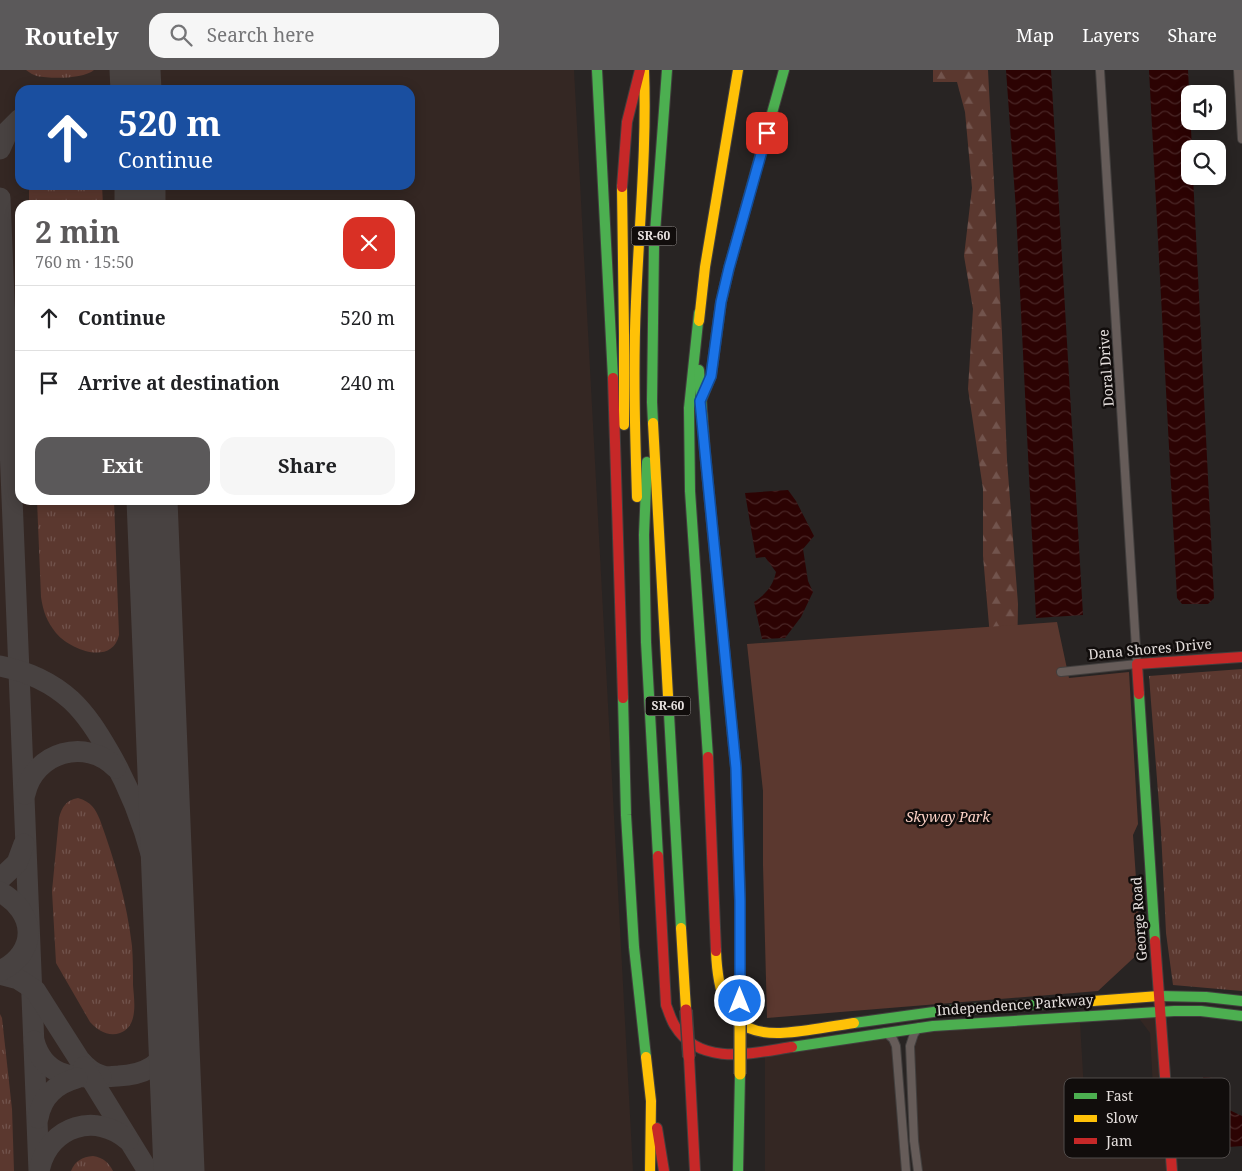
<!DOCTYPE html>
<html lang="en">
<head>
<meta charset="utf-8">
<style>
	body { margin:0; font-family:"Noto Serif",serif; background:#f6f6f6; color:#202124; height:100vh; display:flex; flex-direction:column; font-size:19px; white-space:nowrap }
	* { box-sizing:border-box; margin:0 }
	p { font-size:16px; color:#757577 }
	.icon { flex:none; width:28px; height:28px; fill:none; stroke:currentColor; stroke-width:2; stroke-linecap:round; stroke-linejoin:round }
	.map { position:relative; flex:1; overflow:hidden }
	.drawer { position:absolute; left:15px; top:130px; width:400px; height:305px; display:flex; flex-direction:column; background:#fff; border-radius:15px; box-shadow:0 2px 12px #0003 }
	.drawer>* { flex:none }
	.top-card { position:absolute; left:15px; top:15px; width:400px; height:105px; border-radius:15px; box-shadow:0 2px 12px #0003; background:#1a4fa0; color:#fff; overflow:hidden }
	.buttons { position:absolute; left:1181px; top:15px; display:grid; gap:10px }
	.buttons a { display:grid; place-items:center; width:45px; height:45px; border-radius:10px; background:#fff; box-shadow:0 2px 12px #0003; font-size:25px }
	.pin { position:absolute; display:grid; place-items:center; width:42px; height:42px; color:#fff; margin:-21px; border-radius:10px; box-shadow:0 2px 8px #0006 }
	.me { position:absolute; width:55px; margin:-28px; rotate:0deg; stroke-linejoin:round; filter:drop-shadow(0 0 4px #0008) }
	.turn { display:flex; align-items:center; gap:18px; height:105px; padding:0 20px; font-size:22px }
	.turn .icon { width:65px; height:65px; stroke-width:2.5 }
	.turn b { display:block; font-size:35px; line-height:42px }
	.round { display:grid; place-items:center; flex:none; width:52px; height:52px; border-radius:15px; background:#f6f6f6 }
	.summary { display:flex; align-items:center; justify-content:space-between; height:85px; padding:0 20px }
	h1 { font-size:30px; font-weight:700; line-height:38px; color:#5b595a }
	.cta { display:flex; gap:10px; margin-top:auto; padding:10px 20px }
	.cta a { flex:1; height:58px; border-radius:15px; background:#5b595a; color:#fff; font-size:20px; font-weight:700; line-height:58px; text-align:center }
	.cta a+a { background:#f6f6f6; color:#202124 }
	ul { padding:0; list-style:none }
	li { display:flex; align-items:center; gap:15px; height:65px; padding:0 20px; border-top:1px solid #e0e0e0 }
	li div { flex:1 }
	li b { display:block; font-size:19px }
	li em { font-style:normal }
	header { display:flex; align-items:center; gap:30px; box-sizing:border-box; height:70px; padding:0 25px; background:#5b595a; color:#fff }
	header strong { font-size:24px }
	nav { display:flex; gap:28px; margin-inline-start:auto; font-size:18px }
	.search { width:350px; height:45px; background:#f6f6f6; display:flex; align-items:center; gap:12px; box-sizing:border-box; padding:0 18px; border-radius:15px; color:#757577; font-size:19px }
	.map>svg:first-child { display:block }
	.built { fill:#342723; fill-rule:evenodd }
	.grass { fill:url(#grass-tufts) }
	.forest { fill:url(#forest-firs) }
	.park { fill:#5b382f }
	.water { fill:url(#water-waves) }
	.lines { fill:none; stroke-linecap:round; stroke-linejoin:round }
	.taxiway { stroke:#484241; stroke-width:21 }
	.runway { stroke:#484241; stroke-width:51 }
	.street-casing { stroke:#423f3e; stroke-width:10 }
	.fast-casing { stroke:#423f3e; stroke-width:12 }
	.slow-casing { stroke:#423f3e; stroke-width:12 }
	.jam-casing { stroke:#423f3e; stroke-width:12 }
	.street { stroke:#665c59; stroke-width:8 }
	.fast { stroke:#4caf50; stroke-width:10 }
	.slow { stroke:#ffc107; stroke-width:10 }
	.jam { stroke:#c62828; stroke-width:10 }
	.slow-bridge-casing { stroke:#423f3e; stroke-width:14; stroke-linecap:butt }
	.jam-bridge-casing { stroke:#423f3e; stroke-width:14; stroke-linecap:butt }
	.slow-bridge { stroke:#ffc107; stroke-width:11 }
	.jam-bridge { stroke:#c62828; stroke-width:11 }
	.route-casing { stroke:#114b97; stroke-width:12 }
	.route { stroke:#1a73e8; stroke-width:9 }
	.labels { text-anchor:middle; stroke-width:5; stroke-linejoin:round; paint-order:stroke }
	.shield { fill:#110d0c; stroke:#a5a09e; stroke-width:1 }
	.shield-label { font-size:12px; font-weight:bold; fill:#e5dfdd }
	.street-label { font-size:14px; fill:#e5dfdd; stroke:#110d0c }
	.park-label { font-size:14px; font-style:italic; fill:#fcd2c6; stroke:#110d0c }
	.key { fill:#110d0c; stroke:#514c4b; stroke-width:1 }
	.key-label { font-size:14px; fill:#e5dfdd }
</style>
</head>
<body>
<header>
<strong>Routely</strong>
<div class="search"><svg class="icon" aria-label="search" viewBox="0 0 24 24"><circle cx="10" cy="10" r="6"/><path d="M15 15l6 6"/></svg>Search here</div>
<nav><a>Map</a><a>Layers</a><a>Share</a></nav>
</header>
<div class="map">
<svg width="1242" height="1101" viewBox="0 0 1242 1101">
	<defs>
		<pattern id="grass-tufts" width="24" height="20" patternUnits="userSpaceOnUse" patternTransform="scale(1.25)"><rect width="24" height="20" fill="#5b382f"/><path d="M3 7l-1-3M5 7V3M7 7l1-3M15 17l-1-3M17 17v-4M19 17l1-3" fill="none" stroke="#72544d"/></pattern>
		<pattern id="forest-firs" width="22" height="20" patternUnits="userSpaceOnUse" patternTransform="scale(1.25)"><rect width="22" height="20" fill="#5b382f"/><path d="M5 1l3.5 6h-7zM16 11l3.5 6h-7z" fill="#72544d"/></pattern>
		<pattern id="water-waves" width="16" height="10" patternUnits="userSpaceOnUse" patternTransform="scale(1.25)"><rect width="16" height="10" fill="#2c0303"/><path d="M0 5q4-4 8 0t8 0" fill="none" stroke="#4a2727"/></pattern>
	</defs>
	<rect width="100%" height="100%" fill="#282423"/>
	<g class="built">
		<path d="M0,0h574l59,1101h-633zM20,20h390v95h-390zM20,135h390v295h-390z"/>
		<polygon points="1156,946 1168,1101 922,1101 918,1071 914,976 921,962 1080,952 1084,1021 1088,1024 1150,1020 1153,1018 1150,963 1138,947"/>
		<polygon points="886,968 892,977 902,1101 765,1101 765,985"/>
	</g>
	<g class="grass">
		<path d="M26,0h68c-10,9 -44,9 -57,6 -4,-1 -7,-3 -11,-6z"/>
		<polygon points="29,115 102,115 103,135 29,135"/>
		<path d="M37,430h77l5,135c-7,31 -49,15 -63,-2 -9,-11 -13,-22 -15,-36z"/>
		<polygon points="1242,599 1242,921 1173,915 1166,863 1161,761 1149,606"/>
		<path d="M78,728c13,4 17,10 22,22 15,41 27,83 32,126 1,13 1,26 1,39 1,15 6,41 -13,48 -12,4 -23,-3 -30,-11l-34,-59 -4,-72 7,-73c3,-11 7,-18 19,-20z"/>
		<polygon points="0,944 2,948 12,1039 14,1101 0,1101"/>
		<path d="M93,1086c11,2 15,6 20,15h-42c4,-10 11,-14 22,-15z"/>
	</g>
	<polygon class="forest" points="933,0 988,0 1002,263 1007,390 1018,534 1017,590 992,590 983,486 983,419 968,319 973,239 964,186 972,118 965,42 957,12 933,12"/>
	<polygon class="park" points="1057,552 1069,608 1129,602 1138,754 1133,765 1141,881 1098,921 767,948 763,795 763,721 747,574"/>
	<g class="water">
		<polygon points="1006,0 1051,0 1083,545 1036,548 1016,140"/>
		<polygon points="1149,0 1188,0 1192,79 1190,79 1190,106 1193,106 1214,528 1208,534 1182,534 1177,528"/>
		<path d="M788,420l8,11 18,35 -11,13 5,32 5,11 -12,25 -16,21 -23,1 -8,-37c12,-8 19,-16 22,-30l-11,-15 -9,1 -11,-65z"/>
		<path d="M1203,1007l11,1 4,18 5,11 19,9v30l-27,2 -8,-2 -2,-4 10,-11c-8,-18 -9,-35 -12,-54z"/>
	</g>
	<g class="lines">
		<g class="taxiway">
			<polyline points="0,79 8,61 20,49"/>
			<polyline points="0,128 39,1101"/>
			<path d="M0,596c26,5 51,16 71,34 16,15 27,33 38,52 40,69 57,145 61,225 0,20 5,44 0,64 -6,25 -28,34 -52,35 -5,0 -10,2 -15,0 -9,-2 -18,-10 -24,-17l-44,-69 -17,-11 -18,-5"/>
			<path d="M25,724c9,-42 61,-57 91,-26"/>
			<polyline points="0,809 17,793 24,774"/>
			<path d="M0,822c36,20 39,60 0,79"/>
			<path d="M34,971c10,35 36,37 67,36"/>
			<polyline points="84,997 148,1101"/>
			<path d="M38,1048c4,-22 18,-34 39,-40"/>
			<path d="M40,1097c10,-41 56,-55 88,-27"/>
		</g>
		<g class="runway">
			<polyline points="135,0 136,20"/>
			<polyline points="140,115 140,135"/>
			<polyline points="152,430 179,1101"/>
		</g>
		<g class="street-casing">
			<g id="street">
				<polyline points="1238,0 1242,69"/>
				<polyline points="1061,602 1137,594 1100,0"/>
				<polyline points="885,962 893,969 896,976 906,1101"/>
				<polyline points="918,1101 914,1071 910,976 914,964 919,957"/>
			</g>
		</g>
		<g class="fast-casing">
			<g id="fast">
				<polyline points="597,0 613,308"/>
				<polyline points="699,243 689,338 690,421 708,687"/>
				<polyline points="699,300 705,382 723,568"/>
				<polyline points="702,328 711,306 721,232 729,198 784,0"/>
				<polyline points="653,353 652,332 654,176 667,0"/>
				<polyline points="647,392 644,465 646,572 658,786"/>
				<polyline points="1139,624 1155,871"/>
				<polyline points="668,626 681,858"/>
				<polyline points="623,628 626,745 634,877 646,987"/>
				<polyline points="1159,926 1206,927 1242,931"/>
				<polyline points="854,953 941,941 1093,931"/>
				<polyline points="792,977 933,956 1174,941 1201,941 1242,946"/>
				<polyline points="738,1101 740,1004"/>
			</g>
		</g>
		<g class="slow-casing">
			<g id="slow">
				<polyline points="622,117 624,264 624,355"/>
				<polyline points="699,251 705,197 738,0"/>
				<polyline points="653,353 668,626"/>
				<path d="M637,427c-2,-65 -4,-130 -1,-195 3,-77 11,-154 8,-232"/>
				<polyline points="723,568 736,698 740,831 740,912"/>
				<polyline points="681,858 686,940"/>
				<path d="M716,881c4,106 60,83 138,72"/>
				<polyline points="1093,931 1159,926"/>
				<polyline points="646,987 651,1031 650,1101"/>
			</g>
		</g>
		<g class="jam-casing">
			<g id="jam">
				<polyline points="622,117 627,52 640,0"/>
				<polyline points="613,308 623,628"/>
				<polyline points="1139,624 1137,594 1242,587"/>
				<polyline points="708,687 716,881"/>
				<path d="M658,786l8,149c3,7 5,15 9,21 25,41 78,27 117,21"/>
				<polyline points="1155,871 1172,1101"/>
				<polyline points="689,987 695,1101"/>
				<polyline points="657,1058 664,1101"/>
			</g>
		</g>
		<use href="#street" class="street"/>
		<use href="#fast" class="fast"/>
		<use href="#slow" class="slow"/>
		<use href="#jam" class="jam"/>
		<g class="slow-bridge-casing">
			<polyline id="slow-bridge" points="740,912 740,1004"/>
		</g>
		<g class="jam-bridge-casing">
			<polyline id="jam-bridge" points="686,940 689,987"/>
		</g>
		<use href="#slow-bridge" class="slow-bridge"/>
		<use href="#jam-bridge" class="jam-bridge"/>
	</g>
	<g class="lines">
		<g class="route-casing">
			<polyline id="route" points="740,931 740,831 736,698 700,331 711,306 721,232 729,198 767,63"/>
		</g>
		<use href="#route" class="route"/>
	</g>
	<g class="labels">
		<g class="shield">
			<rect x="631.5" y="156.5" width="45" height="19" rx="4"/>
			<rect x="645.5" y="626.5" width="45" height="19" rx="4"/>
		</g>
		<g class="shield-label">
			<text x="654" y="170">SR-60</text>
			<text x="668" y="640">SR-60</text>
		</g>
		<g class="street-label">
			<text transform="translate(1106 298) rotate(-94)" y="5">Doral Drive</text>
			<text transform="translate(1150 579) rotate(-5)" y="5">Dana Shores Drive</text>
			<text transform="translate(1139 849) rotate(-94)" y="5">George Road</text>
			<text transform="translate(1015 935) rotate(-4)" y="5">Independence Parkway</text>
		</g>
		<g class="park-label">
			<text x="948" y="752">Skyway Park</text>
		</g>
	</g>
	<rect x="1064" y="1008" width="166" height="80" rx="8" class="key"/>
	<rect x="1074" y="1023" width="23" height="6" fill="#4caf50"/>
	<rect x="1074" y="1045" width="23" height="7" fill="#ffc107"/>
	<rect x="1074" y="1068" width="23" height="6" fill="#c62828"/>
	<g class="key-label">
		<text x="1106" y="1031">Fast</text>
		<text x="1106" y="1053">Slow</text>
		<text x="1106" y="1076">Jam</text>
	</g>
</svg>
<div class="buttons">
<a><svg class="icon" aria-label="sound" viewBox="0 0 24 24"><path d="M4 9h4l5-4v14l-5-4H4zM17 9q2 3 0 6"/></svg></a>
<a><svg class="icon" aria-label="search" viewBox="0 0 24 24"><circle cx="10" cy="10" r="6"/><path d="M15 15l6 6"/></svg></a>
</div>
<div class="pin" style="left:767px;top:63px;background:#d93025"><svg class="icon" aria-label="arrive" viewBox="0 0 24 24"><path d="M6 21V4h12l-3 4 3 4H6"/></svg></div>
<svg class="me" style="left:740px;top:931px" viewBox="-20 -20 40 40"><circle r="17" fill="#1a73e8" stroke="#fff" stroke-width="3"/><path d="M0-11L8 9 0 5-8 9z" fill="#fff"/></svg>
<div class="top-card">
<div class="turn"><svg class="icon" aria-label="ahead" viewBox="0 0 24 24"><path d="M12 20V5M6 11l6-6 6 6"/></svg><div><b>520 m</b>Continue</div></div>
</div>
<section class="drawer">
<div class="summary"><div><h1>2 min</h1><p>760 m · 15:50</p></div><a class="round" style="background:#d93025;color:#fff"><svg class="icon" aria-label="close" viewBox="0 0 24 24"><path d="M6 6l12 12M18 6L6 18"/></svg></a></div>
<ul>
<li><svg class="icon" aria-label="ahead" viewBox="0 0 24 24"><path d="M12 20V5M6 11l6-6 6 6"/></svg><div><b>Continue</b></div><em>520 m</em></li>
<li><svg class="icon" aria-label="arrive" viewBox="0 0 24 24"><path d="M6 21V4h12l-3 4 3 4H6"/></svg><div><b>Arrive at destination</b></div><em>240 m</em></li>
</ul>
<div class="cta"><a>Exit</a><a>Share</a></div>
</section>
</div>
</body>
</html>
